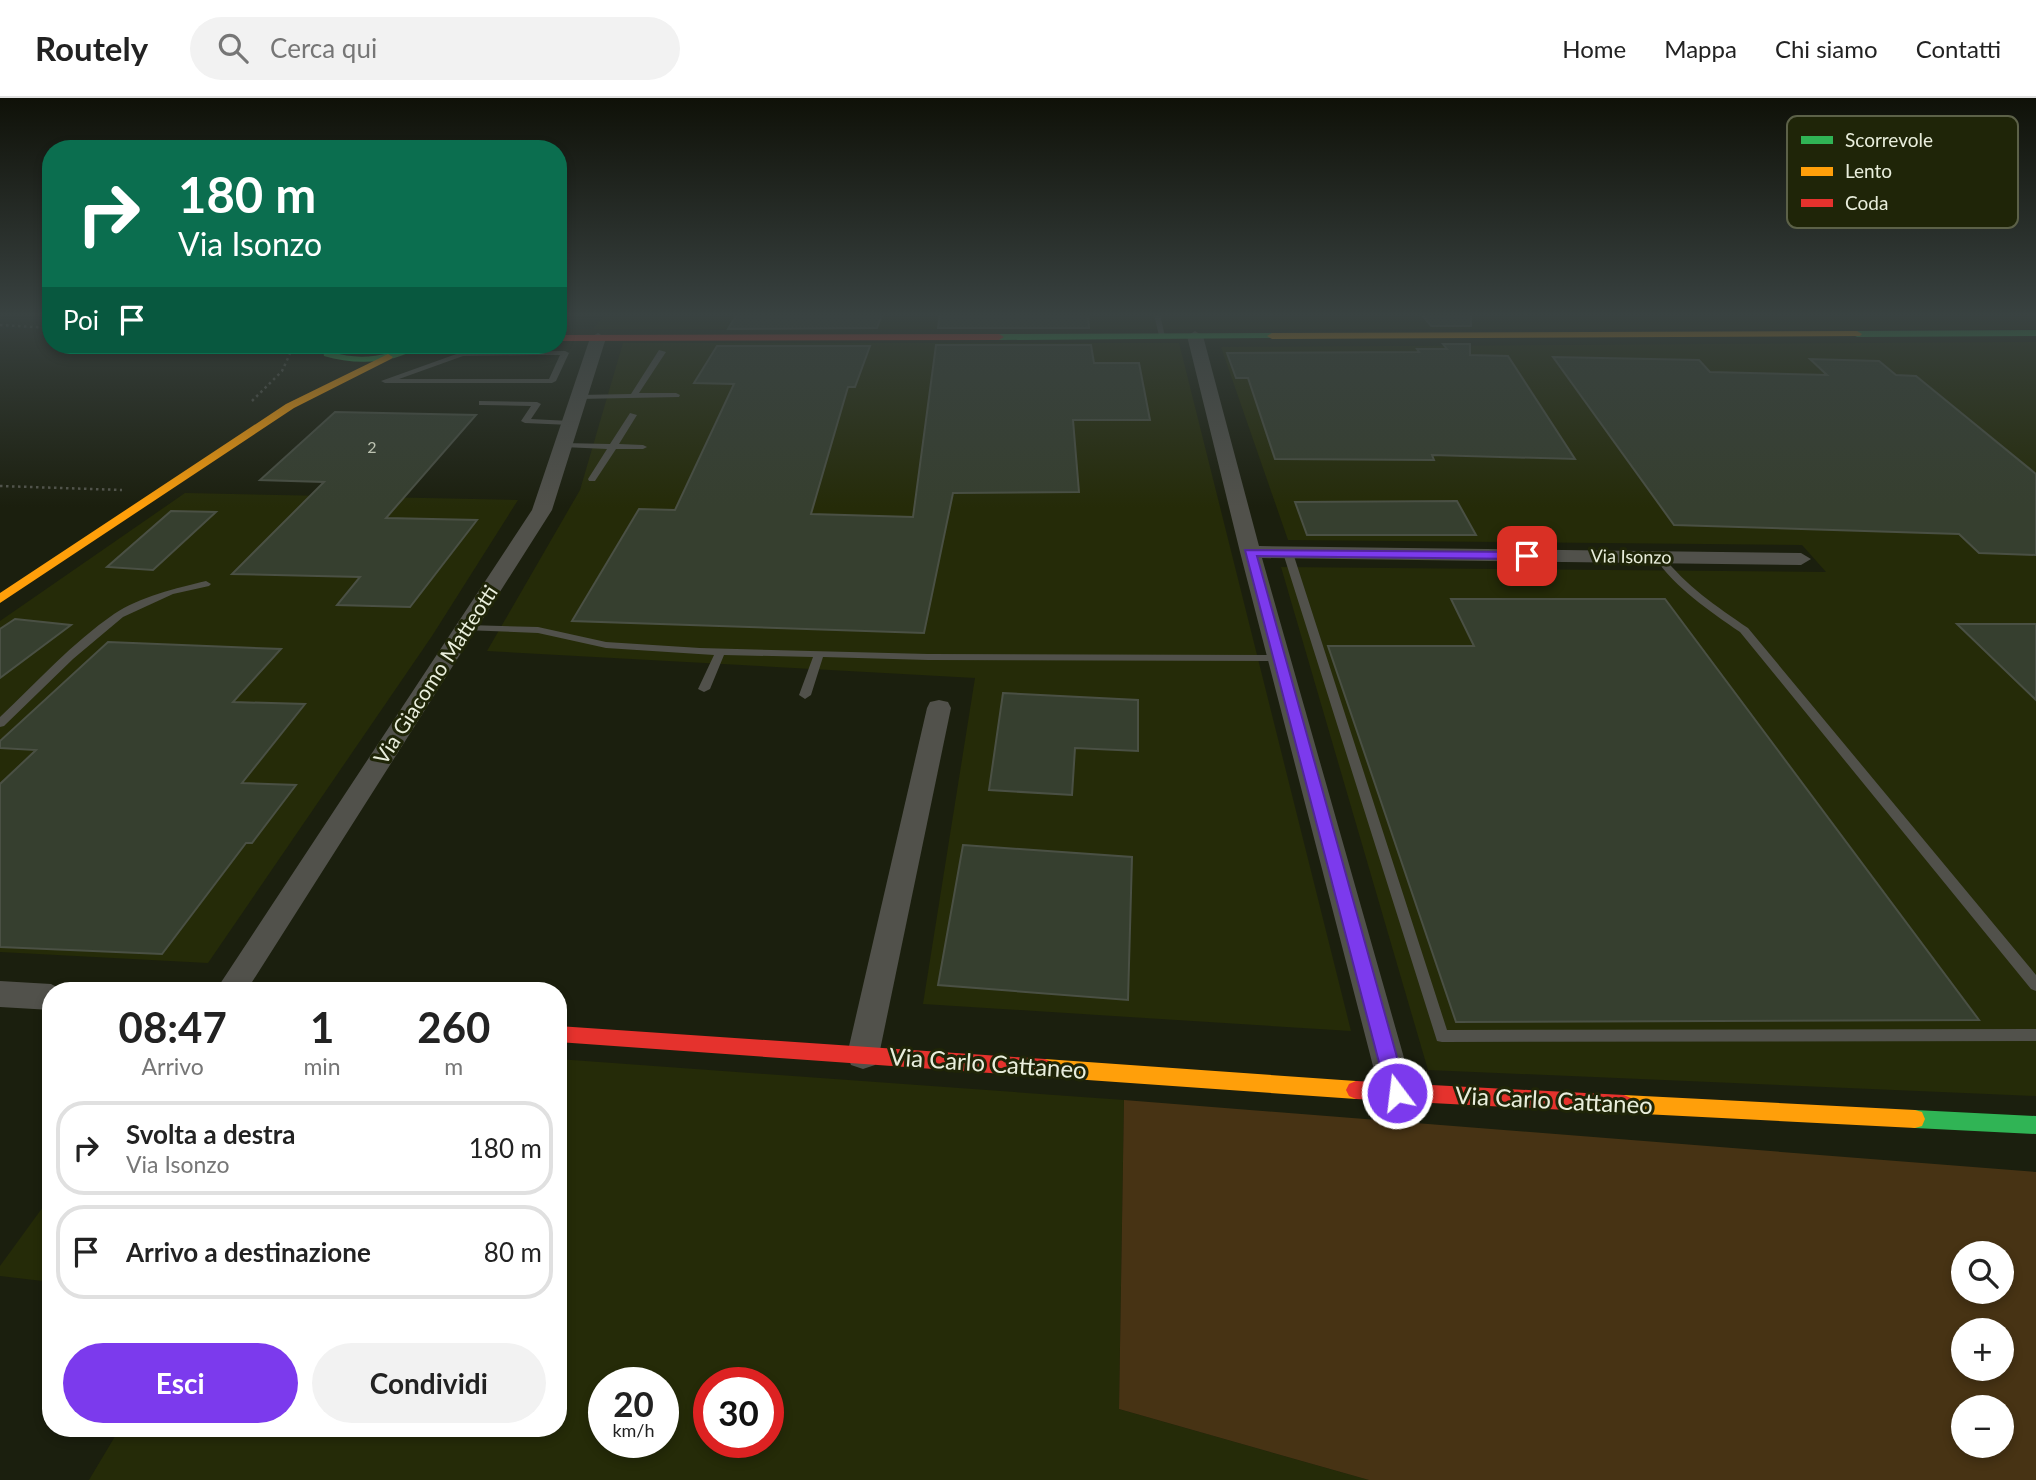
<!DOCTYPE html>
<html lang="it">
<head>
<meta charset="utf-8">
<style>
	body { margin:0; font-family:Lato,sans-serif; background:#f2f2f2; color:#222; height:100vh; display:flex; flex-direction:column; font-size:26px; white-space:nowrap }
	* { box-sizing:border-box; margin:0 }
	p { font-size:23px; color:#767676 }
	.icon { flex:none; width:38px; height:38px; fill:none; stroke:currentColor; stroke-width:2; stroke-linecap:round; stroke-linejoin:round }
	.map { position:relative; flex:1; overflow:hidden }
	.side { position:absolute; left:42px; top:884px; width:525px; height:455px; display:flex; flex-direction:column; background:#fff; border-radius:28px; box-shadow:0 4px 10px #0003 }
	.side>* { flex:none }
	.top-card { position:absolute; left:42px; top:42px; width:525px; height:214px; border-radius:28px; box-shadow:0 4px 10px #0003; background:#0b6e4f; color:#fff; overflow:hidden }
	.controls { position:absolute; left:1951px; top:1143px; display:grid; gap:14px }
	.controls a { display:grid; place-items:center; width:63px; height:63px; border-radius:50%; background:#fff; box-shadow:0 4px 10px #0003; font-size:35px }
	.speed { position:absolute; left:588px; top:1269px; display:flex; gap:14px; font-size:35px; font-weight:700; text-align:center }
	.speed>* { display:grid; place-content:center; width:91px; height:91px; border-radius:50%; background:#fff; box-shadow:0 4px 10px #0003; line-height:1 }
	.speed small { font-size:18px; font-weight:400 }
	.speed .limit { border:10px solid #d22; background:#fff; color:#111 }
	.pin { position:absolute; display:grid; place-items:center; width:60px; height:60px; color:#fff; margin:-30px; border-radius:14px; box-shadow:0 4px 10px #0006 }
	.me { position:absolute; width:77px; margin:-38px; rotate:345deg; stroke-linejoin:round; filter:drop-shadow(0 0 5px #0008) }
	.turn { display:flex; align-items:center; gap:24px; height:147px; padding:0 21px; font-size:32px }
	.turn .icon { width:91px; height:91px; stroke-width:2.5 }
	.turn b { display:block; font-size:49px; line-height:60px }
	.then { display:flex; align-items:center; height:66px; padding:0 21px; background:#0003; gap:14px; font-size:26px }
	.eta { display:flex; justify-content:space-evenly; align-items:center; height:119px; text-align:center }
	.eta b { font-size:42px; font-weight:700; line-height:49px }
	.primary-button { display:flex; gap:14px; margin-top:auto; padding:14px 21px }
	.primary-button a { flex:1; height:80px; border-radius:42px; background:#7c3aed; color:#fff; font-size:28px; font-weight:700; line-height:80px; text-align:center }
	.primary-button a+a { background:#f2f2f2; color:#222 }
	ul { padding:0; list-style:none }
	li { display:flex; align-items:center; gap:21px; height:94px; margin:0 14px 10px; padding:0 7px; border:4px solid #e0e0e0; border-radius:28px }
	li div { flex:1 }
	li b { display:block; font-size:26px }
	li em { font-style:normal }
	header { display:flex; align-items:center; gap:42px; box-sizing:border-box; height:98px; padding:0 35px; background:#fff; border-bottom:2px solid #e0e0e0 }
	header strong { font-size:33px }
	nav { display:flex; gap:38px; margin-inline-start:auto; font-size:24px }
	.search { width:490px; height:63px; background:#f2f2f2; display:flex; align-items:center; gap:18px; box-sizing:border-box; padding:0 24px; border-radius:38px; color:#767676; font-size:26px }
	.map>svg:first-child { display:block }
	.built { fill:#252b08; fill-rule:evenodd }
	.green { fill:#473314; fill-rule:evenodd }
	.building { fill:#363f2f; stroke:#4a5044; stroke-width:2 }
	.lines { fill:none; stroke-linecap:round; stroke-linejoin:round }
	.path { stroke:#53554c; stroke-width:2.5; stroke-dasharray:2.5 3.5; stroke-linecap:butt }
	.lane { fill:#51514b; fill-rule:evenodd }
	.street { fill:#51514b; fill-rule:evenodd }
	.fast { fill:#30b455; fill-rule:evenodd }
	.slow { fill:#ff9f0a; fill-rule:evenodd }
	.jam { fill:#e5322d; fill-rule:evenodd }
	.route { fill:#7c3aed; stroke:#51269a; stroke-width:2 }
	.labels { text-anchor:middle; stroke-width:6; stroke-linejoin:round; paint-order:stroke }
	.far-number-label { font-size:16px; fill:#bcc2b1 }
	.far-street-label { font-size:18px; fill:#e9eedc; stroke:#1f2508 }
	.street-label { font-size:21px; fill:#e9eedc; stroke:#1f2508 }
	.near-street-label { font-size:24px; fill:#e9eedc; stroke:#1f2508 }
	.key { fill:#1f2508; stroke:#5c6148; stroke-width:2 }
	.key-label { font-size:19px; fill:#e9eedc }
</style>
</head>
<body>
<header>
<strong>Routely</strong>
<div class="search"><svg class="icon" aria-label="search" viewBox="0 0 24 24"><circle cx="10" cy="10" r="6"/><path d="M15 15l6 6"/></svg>Cerca qui</div>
<nav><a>Home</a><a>Mappa</a><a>Chi siamo</a><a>Contatti</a></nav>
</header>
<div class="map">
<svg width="2036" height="1382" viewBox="0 0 2036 1382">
	<rect width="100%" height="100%" fill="#1b1f0e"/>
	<g class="built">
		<polygon points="605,216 2036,216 2036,231 593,231"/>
		<polygon points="2036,244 2036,998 1428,972 1281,469 1826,474 1802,447 1288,442 1221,249"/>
		<polygon points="623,245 1179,245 1351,933 923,906 975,580 487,553 580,392"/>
		<polygon points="185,395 518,402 432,538 208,865 0,854 0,523"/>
		<path d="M558,961l566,41 -5,309 250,71h-1280l31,-52h438zM604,1284h59v60h-59zM709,1284h59v60h-59z"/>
		<polygon points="51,1098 51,1184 0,1178 0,1168"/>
	</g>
	<path class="green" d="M1124,1002l912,72v308h-667l-250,-71zM1964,1155h38v39h-38zM1964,1232h38v38h-38zM1964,1309h38v39h-38z"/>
	<g class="building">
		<polygon points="737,216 882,216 877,230 728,231"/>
		<polygon points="940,216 1088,216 1089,230 938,230"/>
		<polygon points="1421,216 1471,216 1471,228 1431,228"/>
		<polygon points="1443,246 1470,246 1470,257 1508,258 1575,361 1432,357 1434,362 1275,361 1248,280 1236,280 1227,255 1419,254 1417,251 1447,251"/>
		<polygon points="936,247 1091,247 1094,265 1139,265 1150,322 1073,322 1079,394 953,395 924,535 572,523 639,411 675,412 734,286 694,285 717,248 870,248 855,289 848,289 811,416 913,419"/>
		<polygon points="1553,259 1699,262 1710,274 1827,277 1810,261 1879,263 1896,277 1916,278 2036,376 2036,457 1979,455 1959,436 1674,427"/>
		<polygon points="335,314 476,317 386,420 477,422 410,509 337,507 360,479 232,476 324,384 260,382"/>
		<polygon points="1457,403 1476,437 1307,437 1295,404"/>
		<polygon points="171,413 216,414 153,472 107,469"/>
		<polygon points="1451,501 1665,501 1979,922 1456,924 1328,548 1474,548"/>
		<polygon points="15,521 71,527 0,580 0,531"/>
		<polygon points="1957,526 2036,526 2036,602"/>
		<polygon points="108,544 281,551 233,604 305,606 242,685 296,687 252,745 246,745 162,856 0,849 0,686 36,652 0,650 0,643"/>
		<polygon points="1003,595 1138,602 1138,653 1075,650 1072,697 989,692"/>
		<polygon points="963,747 1132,759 1128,902 938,887"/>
	</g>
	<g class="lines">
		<g class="path">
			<polyline points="0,227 51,230"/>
			<polyline points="252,303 282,273 294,247"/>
			<polyline points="0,388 122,392"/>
		</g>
		<g class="lane">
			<polygon points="1154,216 1160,216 1165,239 1159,238"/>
			<polygon points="659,252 666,254 639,295 676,295 680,297 679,299 578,301 574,299 578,297 631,296"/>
			<path d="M565,253l4,2 -13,28 -4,2h-167l-4,-2 81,-29zM535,257h25l-11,24h-150l64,-23z"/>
			<polygon points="479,303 537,304 541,306 531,321 570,323 574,325 570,327 525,325 521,323 531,308 482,307 479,307"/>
			<polygon points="630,315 637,317 619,346 643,347 647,349 643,351 616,351 595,383 589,383 588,381 607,351 563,349 559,347 563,345 610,346"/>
			<polygon points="1288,452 1293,455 1447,932 2036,931 2036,943 1442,944 1437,943 1283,455"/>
			<path d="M1659,456l3,1c24,31 54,51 86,73l288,347v16l-5,-2 -291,-357c-32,-22 -63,-43 -86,-75z"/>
			<path d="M206,483l5,3 -2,2 -36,8 -50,23 -50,42 -69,67 -4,1v-10c37,-35 72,-74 114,-103 25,-17 63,-26 92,-33z"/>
			<polygon points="468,527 538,529 606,544 700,550 928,556 1280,557 1285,560 1280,563 928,562 823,559 811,597 805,601 799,597 813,559 724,557 710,591 704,594 698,591 714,557 606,550 538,535 464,532 464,528"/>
		</g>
		<g class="street">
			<polygon points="1195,233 1203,238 1259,448 1801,455 1811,461 1801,467 1262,460 1414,995 1409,1006 1397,1010 1385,1006 1380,995 1240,454 1187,238"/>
			<polygon points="598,235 606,240 552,412 247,892 216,892 532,412 590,240"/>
			<polygon points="939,602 948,604 951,610 879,957 875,967 863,971 851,967 847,957 927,610 930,604"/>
			<polygon points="0,883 51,886 63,892 51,892 51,912 0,909"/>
		</g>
		<g class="fast">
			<polygon points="2036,232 2036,238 1857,239 1852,236 1857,233"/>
			<polygon points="1272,235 1277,238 1275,240 999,242 994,239 999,236"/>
			<path d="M322,247h9l1,7c18,6 38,6 57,1 11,-4 20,-9 33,-8 -28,20 -67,20 -98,11z"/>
			<polygon points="1915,1012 2036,1018 2036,1036 1915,1030 1908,1028 1905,1021 1908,1014"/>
		</g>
		<g class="slow">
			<polygon points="1857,233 1862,236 1860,238 1272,241 1267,238 1272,235"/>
			<polygon points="388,256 393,259 391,261 294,310 0,505 0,495 286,306"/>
			<polygon points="1045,961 1356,983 1363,986 1366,992 1363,998 1356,1001 1045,979 1038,976 1035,970 1038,964"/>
			<polygon points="1624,997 1915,1012 1922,1014 1925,1021 1922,1028 1915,1030 1624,1015 1617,1012 1614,1006 1617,1000"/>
		</g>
		<g class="jam">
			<polygon points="558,237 999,236 1004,239 999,242 558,243"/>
			<polygon points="558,928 1045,961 1052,964 1055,970 1052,976 1045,979 558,944"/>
			<polygon points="1356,983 1624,997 1631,1000 1634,1006 1631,1012 1624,1015 1356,1001 1349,998 1346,992 1349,986"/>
		</g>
	</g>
	<linearGradient id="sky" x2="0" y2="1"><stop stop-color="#0f1108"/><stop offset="0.53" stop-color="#394241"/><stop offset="1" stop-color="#394241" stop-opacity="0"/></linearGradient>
	<rect width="2036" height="409" fill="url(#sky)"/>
	<polygon class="route" points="1245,452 1527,454 1533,458 1527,461 1257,458 1407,995 1404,1002 1397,1004 1390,1002 1387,995"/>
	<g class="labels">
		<g class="far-number-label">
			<text x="372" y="355">2</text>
		</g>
		<g class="far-street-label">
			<text transform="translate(1631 459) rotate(1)" y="6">Via Isonzo</text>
		</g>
		<g class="street-label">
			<text transform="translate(436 577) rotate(-57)" y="7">Via Giacomo Matteotti</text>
		</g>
		<g class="near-street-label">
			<text transform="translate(988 966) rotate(4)" y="8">Via Carlo Cattaneo</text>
			<text transform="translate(1554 1003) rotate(3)" y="8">Via Carlo Cattaneo</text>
		</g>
	</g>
	<rect x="1787" y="18" width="231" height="112" rx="10" class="key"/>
	<rect x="1801" y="38" width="32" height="8" fill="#30b455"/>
	<rect x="1801" y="69" width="32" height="9" fill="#ff9f0a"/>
	<rect x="1801" y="101" width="32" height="8" fill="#e5322d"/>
	<g class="key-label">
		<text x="1845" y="49">Scorrevole</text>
		<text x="1845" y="80">Lento</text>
		<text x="1845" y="112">Coda</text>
	</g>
</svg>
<div class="controls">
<a><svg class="icon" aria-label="search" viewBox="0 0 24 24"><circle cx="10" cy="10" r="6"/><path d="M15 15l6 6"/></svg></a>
<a>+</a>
<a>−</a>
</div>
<div class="speed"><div>20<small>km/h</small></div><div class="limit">30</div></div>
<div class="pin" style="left:1527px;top:458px;background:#d93025"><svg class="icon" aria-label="arrive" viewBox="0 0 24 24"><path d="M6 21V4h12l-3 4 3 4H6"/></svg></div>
<svg class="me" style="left:1397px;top:995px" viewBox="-20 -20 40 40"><circle r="17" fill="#7c3aed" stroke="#fff" stroke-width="3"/><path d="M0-11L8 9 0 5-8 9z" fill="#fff"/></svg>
<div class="top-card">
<div class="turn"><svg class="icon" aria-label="right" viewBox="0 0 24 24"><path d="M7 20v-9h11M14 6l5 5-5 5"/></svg><div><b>180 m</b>Via Isonzo</div></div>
<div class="then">Poi<svg class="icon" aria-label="arrive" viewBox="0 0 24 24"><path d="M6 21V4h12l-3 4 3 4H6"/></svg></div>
</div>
<section class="side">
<div class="eta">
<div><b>08:47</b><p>Arrivo</p></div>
<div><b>1</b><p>min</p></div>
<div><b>260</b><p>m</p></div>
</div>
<ul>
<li><svg class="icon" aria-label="right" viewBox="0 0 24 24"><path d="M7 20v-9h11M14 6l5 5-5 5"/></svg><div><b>Svolta a destra</b><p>Via Isonzo</p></div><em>180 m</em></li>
<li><svg class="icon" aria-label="arrive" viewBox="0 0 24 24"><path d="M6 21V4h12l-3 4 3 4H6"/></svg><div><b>Arrivo a destinazione</b></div><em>80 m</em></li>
</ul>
<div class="primary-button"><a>Esci</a><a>Condividi</a></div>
</section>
</div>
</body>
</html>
